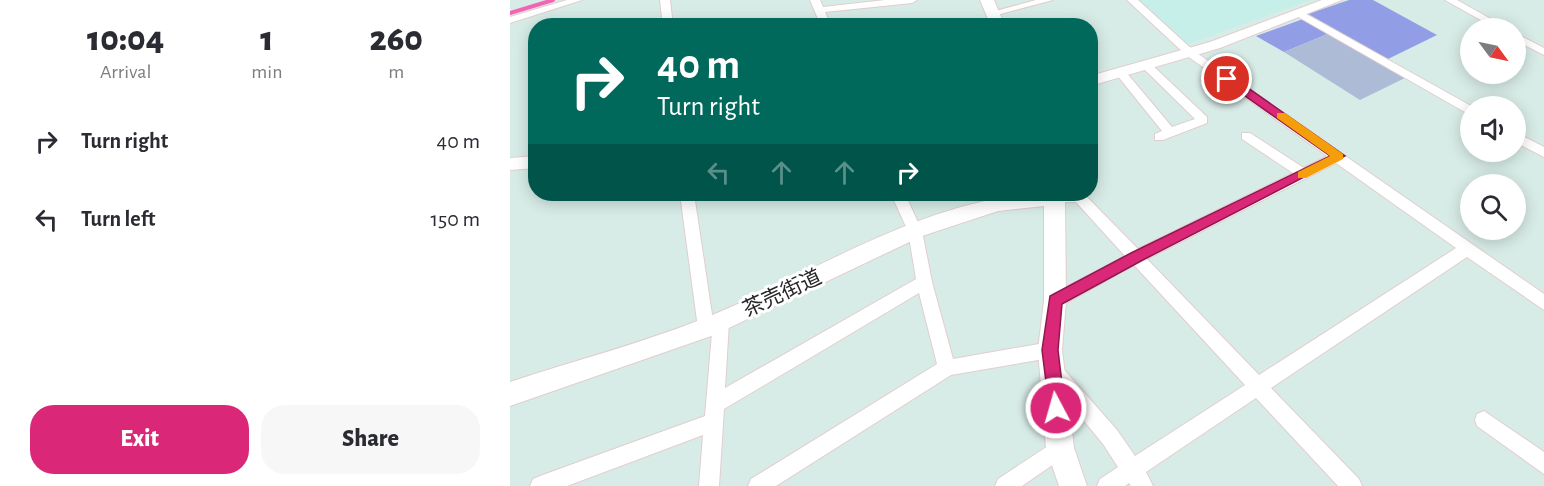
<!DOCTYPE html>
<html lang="en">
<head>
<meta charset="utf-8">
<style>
	body { margin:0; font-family:"Alegreya Sans","Noto Sans JP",sans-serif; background:#f7f7f7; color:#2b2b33; height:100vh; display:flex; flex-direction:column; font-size:22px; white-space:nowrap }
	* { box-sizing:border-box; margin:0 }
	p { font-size:20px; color:#7c7c81 }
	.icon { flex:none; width:33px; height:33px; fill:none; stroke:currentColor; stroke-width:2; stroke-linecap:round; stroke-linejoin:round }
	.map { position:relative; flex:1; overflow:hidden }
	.details { display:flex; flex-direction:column; background:#fff; width:510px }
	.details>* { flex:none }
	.top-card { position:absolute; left:18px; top:18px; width:570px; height:183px; border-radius:24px; box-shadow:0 3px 15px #0003; background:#00695c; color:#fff; overflow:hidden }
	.needle { width:39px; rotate:123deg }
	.tools { position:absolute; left:950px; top:18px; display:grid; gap:12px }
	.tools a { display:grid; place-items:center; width:66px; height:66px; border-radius:50%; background:#fff; box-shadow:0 3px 15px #0003; font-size:30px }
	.pin { position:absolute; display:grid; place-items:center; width:51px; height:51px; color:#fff; margin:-26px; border:3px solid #fff; border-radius:50%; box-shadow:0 2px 6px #0007 }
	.me { position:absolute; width:66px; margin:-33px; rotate:354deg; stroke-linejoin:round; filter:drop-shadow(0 0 4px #0008) }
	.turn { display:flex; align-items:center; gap:21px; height:126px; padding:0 30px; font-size:27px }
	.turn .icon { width:78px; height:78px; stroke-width:2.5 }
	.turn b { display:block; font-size:42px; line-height:51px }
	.lanes { display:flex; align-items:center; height:57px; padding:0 30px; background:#0003; justify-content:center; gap:30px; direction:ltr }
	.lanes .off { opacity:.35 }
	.eta { display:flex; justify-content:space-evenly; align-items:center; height:102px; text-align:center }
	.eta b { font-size:36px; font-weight:800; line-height:42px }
	.primary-button { display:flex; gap:12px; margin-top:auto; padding:12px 30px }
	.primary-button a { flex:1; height:69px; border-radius:24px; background:#db2777; color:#fff; font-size:24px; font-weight:800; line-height:69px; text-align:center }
	.primary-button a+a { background:#f7f7f7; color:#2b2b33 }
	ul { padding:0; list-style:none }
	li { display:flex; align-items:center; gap:18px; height:78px; padding:0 30px }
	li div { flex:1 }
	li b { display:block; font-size:22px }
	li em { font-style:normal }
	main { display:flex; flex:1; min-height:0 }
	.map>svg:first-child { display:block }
	.education { fill:#c6efe9 }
	.green { fill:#919ee6 }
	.cemetery { fill:#aebbd6 }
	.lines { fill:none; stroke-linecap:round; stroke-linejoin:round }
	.stream { stroke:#f564b4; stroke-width:4 }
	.street-casing { stroke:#e2cdce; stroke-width:2 }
	.secondary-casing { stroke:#e2cdce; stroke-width:2 }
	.street { fill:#fff; fill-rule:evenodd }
	.secondary { fill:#fff; fill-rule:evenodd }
	.route { fill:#db2777; stroke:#8e194d; stroke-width:1.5 }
	.slow { fill:#f59e0b }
	.labels { text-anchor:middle; stroke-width:6; stroke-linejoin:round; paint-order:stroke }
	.street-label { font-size:21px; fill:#282828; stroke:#fff }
</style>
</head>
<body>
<main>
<section class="details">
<div class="eta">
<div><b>10:04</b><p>Arrival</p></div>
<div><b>1</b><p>min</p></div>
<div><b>260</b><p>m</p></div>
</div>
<ul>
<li><svg class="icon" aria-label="right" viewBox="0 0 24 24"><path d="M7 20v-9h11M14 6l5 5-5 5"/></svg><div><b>Turn right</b></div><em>40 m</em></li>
<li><svg class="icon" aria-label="left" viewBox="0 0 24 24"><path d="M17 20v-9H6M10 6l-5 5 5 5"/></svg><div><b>Turn left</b></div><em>150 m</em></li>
</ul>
<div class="primary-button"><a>Exit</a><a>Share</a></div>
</section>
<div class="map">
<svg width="1034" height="486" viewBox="0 0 1034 486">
	<rect width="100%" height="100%" fill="#d8ece7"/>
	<polygon class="education" points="627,0 800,0 675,45"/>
	<g class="green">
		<polygon points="839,0 863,0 927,35 878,59 798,14"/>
		<polygon points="793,19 820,33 774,52 746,36"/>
	</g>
	<polygon class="cemetery" points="820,33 897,77 850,100 774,52"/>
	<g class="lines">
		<polyline class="stream" points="0,13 43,0"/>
		<g class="street-casing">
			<g id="street">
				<polygon points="57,0 72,0 0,23 0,17"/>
				<polygon points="150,0 160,0 163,26 153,26"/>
				<polygon points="300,0 310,0 313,7 375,0 407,0 402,3 315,12 321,26 311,26"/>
				<polygon points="526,0 543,0 483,16 478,13"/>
				<path d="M617,0h11l56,51 350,243v16l-77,-53 -196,131 88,91 3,7h-24l-82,-88 -110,74 7,14h-22l-2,-3 -4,3h-28l3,-7 18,-12 -15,-23 -56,-68 -3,-6 3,-6 6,-2 6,2 58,66 18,26 110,-71 -111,-120 -73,41 -6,2 -6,-2 -2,-5 2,-5 76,-40 -49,-54h-26l-2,-4 2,-4h34l54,55 155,-76 -51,-34v-6h8l54,35 23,-12 -141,-101zM826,163l120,85 -197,127 -112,-116z"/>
				<polygon points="935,0 947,0 997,28 985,28"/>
				<polygon points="789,10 961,106 960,115 785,15 784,13"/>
				<polygon points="1005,33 1034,48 1034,55 1005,40"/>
				<polygon points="637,63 641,64 697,117 697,123 653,140 645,140 645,134 652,131 607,75 607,71 615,71 662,127 685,119 633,68 631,66"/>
				<polygon points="1005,132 1034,147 1034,157 1005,142"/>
				<polygon points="170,194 184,194 203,321 211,315 217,317 219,322 215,388 406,279 398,231 381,194 395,194 412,231 422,282 443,359 540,342 546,345 549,350 546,355 540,358 441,375 266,486 238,486 241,479 427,364 409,293 214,409 209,486 189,486 193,435 57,486 20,486 23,479 30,476 195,416 202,333 196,335 190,333 188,328"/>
				<polygon points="974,411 1034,452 1034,474 967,426 965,420 967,414"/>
				<polygon points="550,438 557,441 560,448 557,455 512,486 485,486 488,479"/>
			</g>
		</g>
		<g class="secondary-casing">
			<g id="secondary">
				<polygon points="470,0 484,0 495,26 481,26"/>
				<polygon points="812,0 832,0 710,48 580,86 580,76 700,42"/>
				<polygon points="26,156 26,168 0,170 0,158"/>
				<path d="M520,194h33l2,4 1,103 -4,49 12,98 13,38h-28l-13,-38 -8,-98 6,-49v-95l-46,5 -76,25 -208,99 -204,71v-24c63,-21 129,-38 190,-62 108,-43 212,-115 330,-126z"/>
			</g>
		</g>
		<use href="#street" class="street"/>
		<use href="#secondary" class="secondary"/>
	</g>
	<polygon class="route" points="714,76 721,76 835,156 631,261 552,304 548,350 555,408 552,414 546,416 540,414 532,350 540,296 621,253 820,156 714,81"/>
	<polygon class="slow" points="767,113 775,113 833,154 833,159 796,178 788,178 788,172 820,156 767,118"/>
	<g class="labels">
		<g class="street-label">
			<text transform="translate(272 293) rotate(-25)" y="7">茶売街道</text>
		</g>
	</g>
</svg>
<div class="tools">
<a><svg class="needle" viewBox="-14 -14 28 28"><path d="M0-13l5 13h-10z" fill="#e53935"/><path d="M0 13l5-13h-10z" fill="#7c7c81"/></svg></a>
<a><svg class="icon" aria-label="sound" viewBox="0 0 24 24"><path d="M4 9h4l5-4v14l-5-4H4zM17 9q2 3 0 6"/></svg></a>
<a><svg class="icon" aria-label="search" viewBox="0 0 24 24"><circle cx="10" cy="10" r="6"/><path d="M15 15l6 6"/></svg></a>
</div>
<div class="pin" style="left:717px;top:79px;background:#d93025"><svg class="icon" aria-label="arrive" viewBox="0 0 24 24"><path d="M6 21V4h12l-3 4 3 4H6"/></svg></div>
<svg class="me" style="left:546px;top:408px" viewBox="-20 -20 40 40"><circle r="17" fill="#db2777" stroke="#fff" stroke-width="3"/><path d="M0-11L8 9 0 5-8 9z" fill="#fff"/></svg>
<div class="top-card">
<div class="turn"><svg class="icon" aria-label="right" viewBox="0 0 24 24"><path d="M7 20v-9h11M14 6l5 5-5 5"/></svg><div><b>40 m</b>Turn right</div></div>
<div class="lanes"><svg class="icon off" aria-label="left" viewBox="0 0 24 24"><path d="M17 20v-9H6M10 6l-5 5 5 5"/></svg><svg class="icon off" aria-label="ahead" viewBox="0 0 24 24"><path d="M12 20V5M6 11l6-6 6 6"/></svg><svg class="icon off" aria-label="ahead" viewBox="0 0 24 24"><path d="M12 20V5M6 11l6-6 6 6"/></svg><svg class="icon" aria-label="right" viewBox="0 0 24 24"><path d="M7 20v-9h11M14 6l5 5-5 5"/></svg></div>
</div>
</div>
</main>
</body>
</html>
